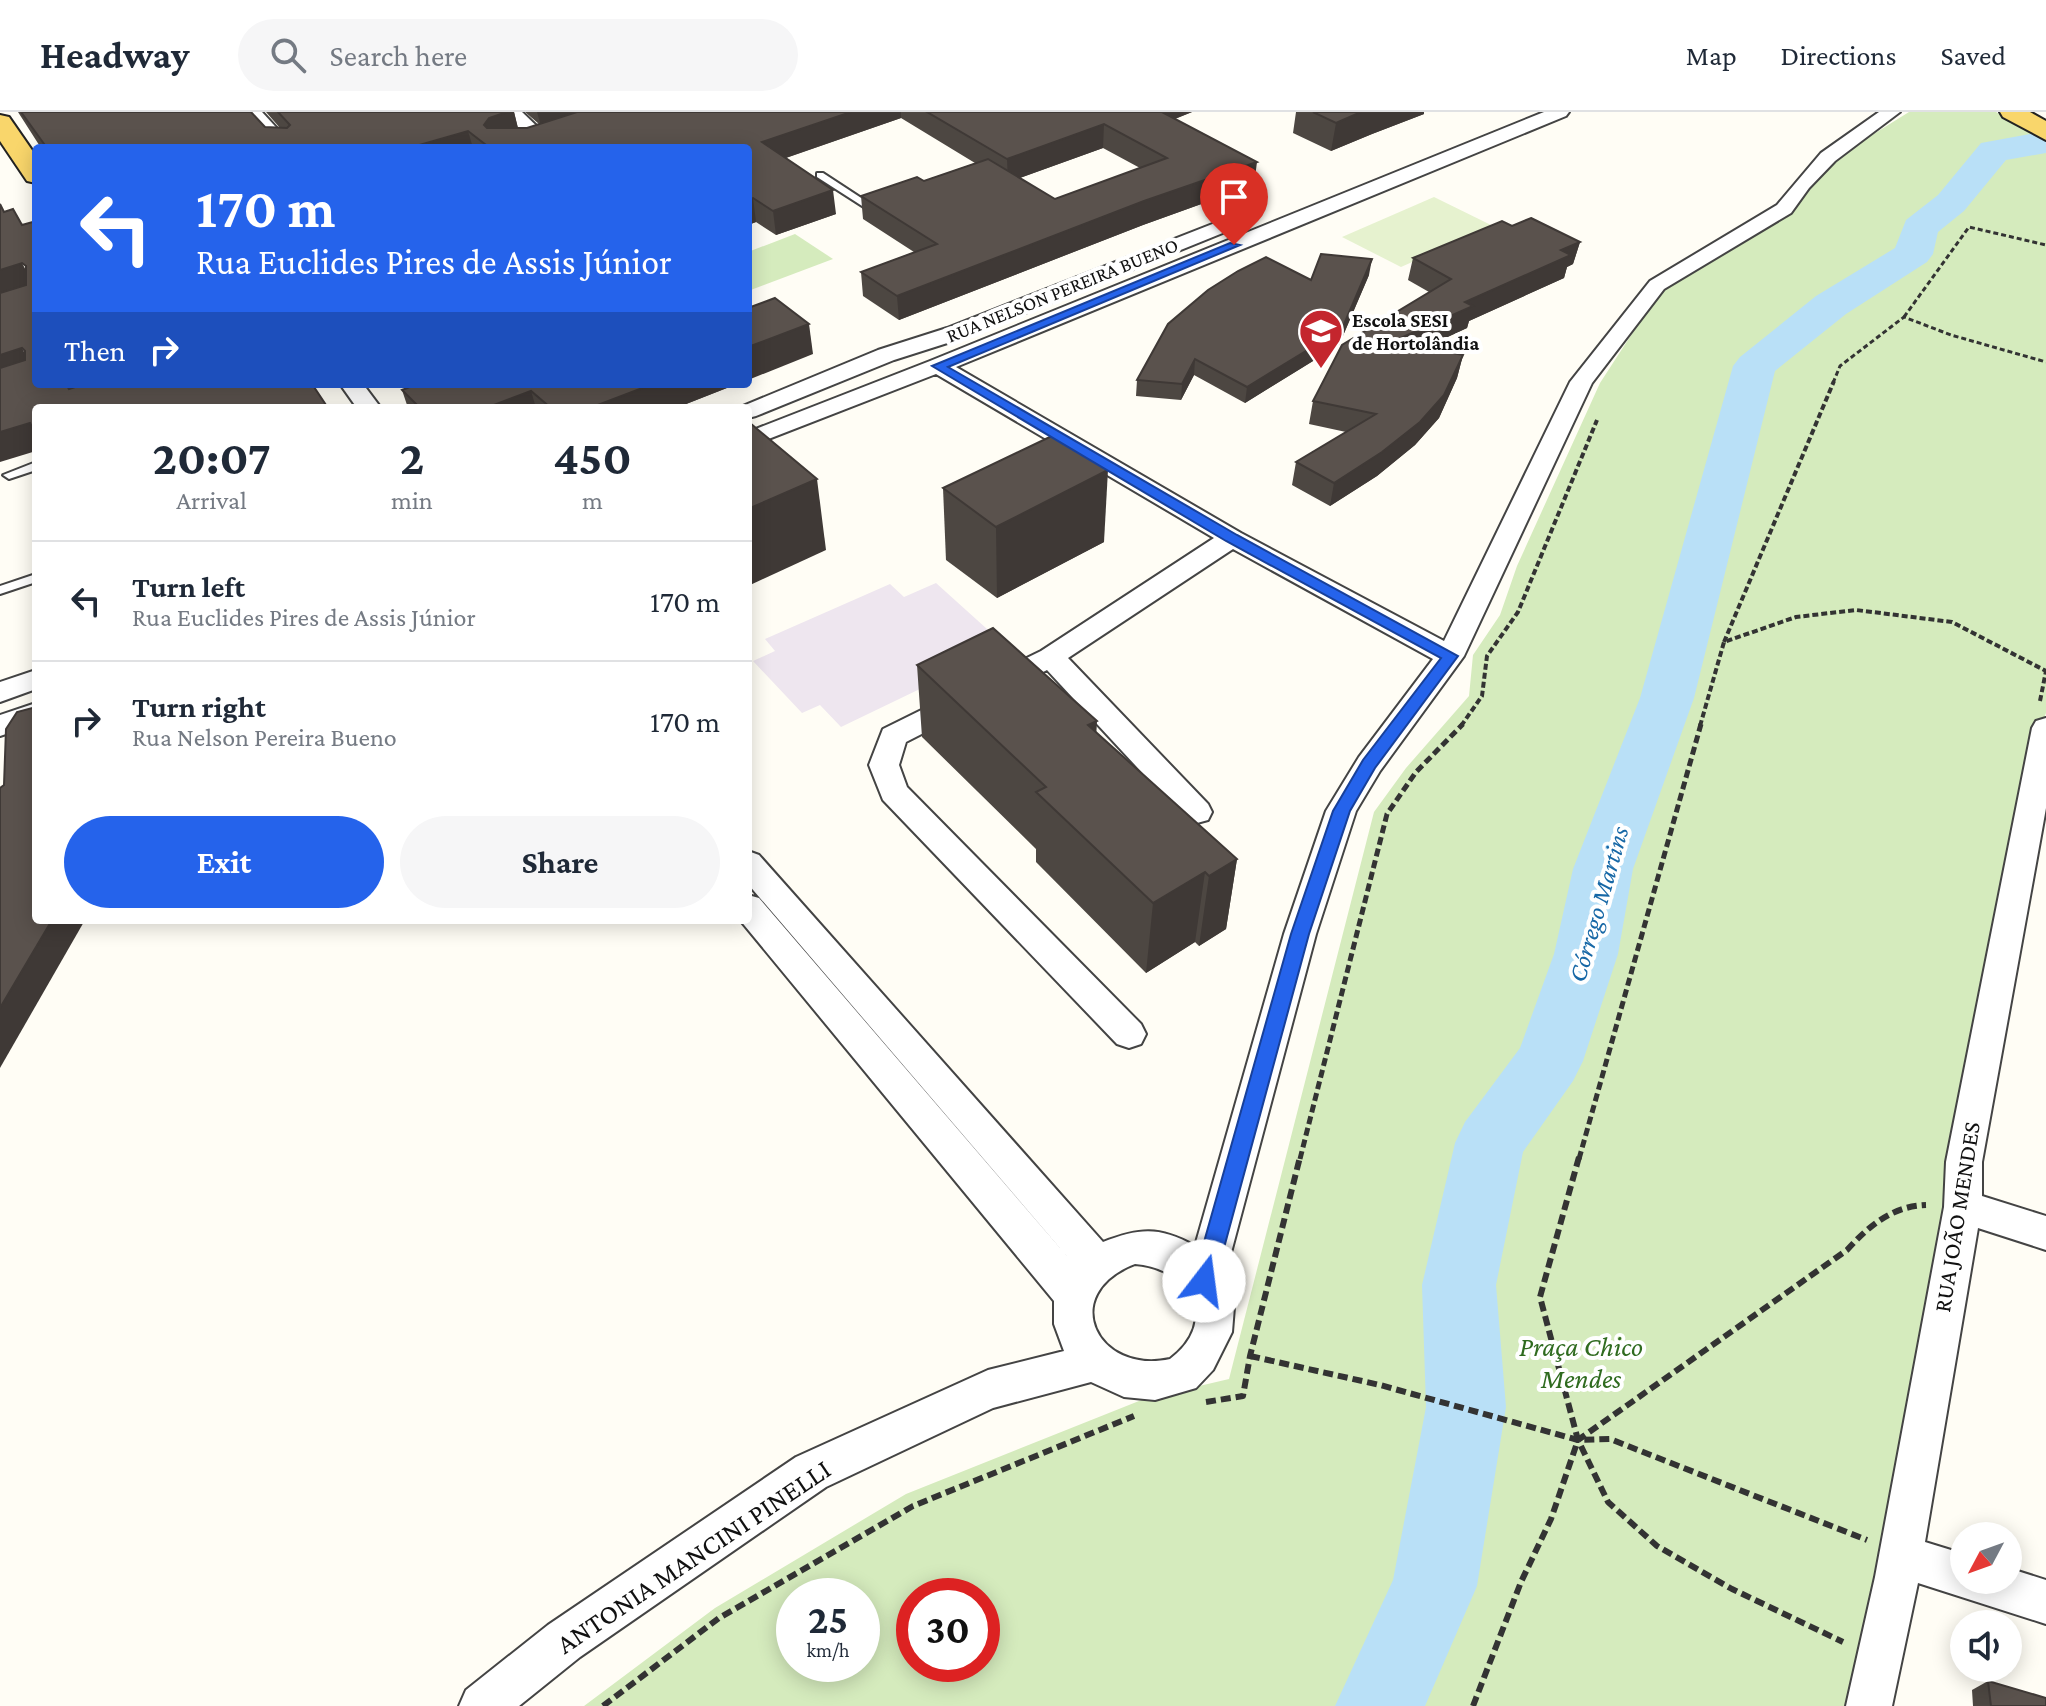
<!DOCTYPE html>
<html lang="en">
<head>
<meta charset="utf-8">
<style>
	body { margin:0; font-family:"Crimson Pro",serif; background:#f6f6f7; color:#1f2937; height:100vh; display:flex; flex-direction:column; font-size:30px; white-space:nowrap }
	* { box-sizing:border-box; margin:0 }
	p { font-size:26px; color:#747a83 }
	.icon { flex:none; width:44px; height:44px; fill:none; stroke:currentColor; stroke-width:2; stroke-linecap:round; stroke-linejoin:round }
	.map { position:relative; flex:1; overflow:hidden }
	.details { position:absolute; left:32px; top:292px; width:720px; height:520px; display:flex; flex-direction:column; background:#fff; border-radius:8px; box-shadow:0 4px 20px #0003 }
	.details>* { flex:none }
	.banner { position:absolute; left:32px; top:32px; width:720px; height:244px; border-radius:8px; box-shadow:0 4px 20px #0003; background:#2563eb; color:#fff; overflow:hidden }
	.needle { width:52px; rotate:229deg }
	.controls { position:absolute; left:1950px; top:1410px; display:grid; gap:16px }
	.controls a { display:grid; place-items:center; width:72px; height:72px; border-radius:50%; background:#fff; box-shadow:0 4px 20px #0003; font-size:40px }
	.speed { position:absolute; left:776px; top:1466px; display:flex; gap:16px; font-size:40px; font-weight:700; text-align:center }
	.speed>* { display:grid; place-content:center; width:104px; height:104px; border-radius:50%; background:#fff; box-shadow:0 4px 20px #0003; line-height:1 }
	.speed small { font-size:20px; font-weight:400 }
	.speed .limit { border:12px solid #d22; background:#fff; color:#111 }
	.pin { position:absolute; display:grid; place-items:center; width:68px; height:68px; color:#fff; margin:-82px -34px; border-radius:50% 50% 50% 0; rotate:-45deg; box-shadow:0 0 8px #0007 }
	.pin .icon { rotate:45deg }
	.me { position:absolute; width:88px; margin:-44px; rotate:15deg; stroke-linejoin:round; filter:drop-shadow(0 0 6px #0008) }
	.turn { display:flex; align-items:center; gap:28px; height:168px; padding:0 32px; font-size:36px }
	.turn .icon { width:104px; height:104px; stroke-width:2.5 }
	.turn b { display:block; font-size:56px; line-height:68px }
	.then { display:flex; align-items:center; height:76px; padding:0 32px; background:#0003; gap:16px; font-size:30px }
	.eta { display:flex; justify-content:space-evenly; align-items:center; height:136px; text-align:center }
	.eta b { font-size:48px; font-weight:700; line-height:56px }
	.button { display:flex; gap:16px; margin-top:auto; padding:16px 32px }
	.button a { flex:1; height:92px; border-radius:48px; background:#2563eb; color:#fff; font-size:32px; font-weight:700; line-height:92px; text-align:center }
	.button a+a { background:#f6f6f7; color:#1f2937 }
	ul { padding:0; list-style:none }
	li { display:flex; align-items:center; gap:24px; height:120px; padding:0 32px; border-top:2px solid #e0e1e3 }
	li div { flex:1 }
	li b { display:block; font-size:30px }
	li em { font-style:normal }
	header { display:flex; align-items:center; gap:48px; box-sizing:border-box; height:112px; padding:0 40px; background:#fff; border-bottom:2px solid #e0e1e3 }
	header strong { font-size:38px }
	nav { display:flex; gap:44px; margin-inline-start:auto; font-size:28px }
	.search { width:560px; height:72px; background:#f6f6f7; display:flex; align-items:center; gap:20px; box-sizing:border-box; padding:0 28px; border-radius:44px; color:#747a83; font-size:30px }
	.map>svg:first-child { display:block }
	.industrial { fill:#eee6ef }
	.green { fill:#d5ebbd; fill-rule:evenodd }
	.pitch { fill:#e6f2cf }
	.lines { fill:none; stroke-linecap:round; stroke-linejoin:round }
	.river { fill:#b9e0f7; fill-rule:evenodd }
	.lane-casing { stroke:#444; stroke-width:4 }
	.street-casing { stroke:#444; stroke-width:4 }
	.primary-casing { stroke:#222; stroke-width:4 }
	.path-far3 { stroke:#333; stroke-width:3; stroke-dasharray:5 3; stroke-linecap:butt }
	.path-far2 { stroke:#333; stroke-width:4; stroke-dasharray:6 3; stroke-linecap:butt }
	.path-far1 { stroke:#333; stroke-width:5; stroke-dasharray:8 4; stroke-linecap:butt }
	.path { stroke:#333; stroke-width:6; stroke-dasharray:10 5; stroke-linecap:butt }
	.lane { fill:#fff; fill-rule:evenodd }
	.street { fill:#fff; fill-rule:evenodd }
	.primary { fill:#f9d66b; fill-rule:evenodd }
	.wall { fill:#4d4742; fill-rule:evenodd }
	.shaded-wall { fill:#3f3936 }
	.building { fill:#5a524d; stroke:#3f3936; stroke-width:2 }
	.route { fill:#2563eb; stroke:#184099; stroke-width:2 }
	.labels { text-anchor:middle; stroke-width:8; stroke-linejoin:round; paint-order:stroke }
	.far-street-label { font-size:20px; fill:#111; stroke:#fff }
	.far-poi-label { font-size:20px; font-weight:bold; fill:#111; stroke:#fff; text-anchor:start }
	.street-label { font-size:24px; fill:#111; stroke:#fff }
	.water-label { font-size:26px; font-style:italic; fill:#1768a6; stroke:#fff }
	.near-park-label { font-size:28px; font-style:italic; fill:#2f6b1f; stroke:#fff }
	.near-street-label { font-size:28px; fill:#111; stroke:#fff }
</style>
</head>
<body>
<header>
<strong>Headway</strong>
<div class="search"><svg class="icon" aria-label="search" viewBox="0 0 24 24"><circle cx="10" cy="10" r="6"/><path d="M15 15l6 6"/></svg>Search here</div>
<nav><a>Map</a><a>Directions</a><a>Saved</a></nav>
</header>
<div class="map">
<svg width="2046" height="1594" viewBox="0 0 2046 1594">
	<rect width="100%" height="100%" fill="#fffdf5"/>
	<polygon class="industrial" points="936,471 1007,535 841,615 820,593 802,601 753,549 775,539 765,527 890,472 904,485"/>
	<g class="green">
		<path d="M1909,0h87l50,30v571l-15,41 -178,952h-1269l131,-98 191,-114 238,-95 85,-20 145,-567 32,-44 63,-72 4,-41 27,-40 17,-49 83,-183 61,-94 134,-79 14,-26 23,-24zM794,1484h68v68h-68zM914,1484h68v68h-68z"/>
		<polygon points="795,122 833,147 748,179 748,140"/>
	</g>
	<polygon class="pitch" points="1434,85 1493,114 1401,155 1342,125"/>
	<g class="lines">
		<polygon class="river" points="2046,19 2046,41 2006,48 1964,99 1938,120 1933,142 1927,150 1846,202 1775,259 1694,586 1633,757 1618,842 1583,949 1573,969 1523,1040 1496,1173 1506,1295 1477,1474 1425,1594 1335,1594 1393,1468 1426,1295 1422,1173 1455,1031 1465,1010 1520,936 1554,842 1573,757 1640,586 1733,254 1740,245 1816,184 1895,136 1906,108 1938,83 1981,31"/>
		<g class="lane-casing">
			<g id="lane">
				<polygon points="817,61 823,61 878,97 870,99 817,65"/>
				<polygon points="36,350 36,358 9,367 3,363"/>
				<polygon points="36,462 36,470 0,482 0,474"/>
			</g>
		</g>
		<g class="street-casing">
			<g id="street">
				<polygon points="243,0 262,0 295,36 276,36"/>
				<polygon points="502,0 522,0 548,25 546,29 532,29"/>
				<path d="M1544,0h25l-3,4 -610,251 285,166 203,108 126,-259 80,-101 127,-76 44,-52 58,-41h21l-65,49 -26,27 -18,25 -127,76 -72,94 -128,273 -84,115 -24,40 -40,123 -92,345 10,28 -2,25 -19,38 -17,18 -41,12 -31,-3 -33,-15 -98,26 -167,79 -246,170 -61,49h-60l7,-16 82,-65 248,-168 192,-87 76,-19 -10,-27v-23l-314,-381h8v-25l11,3 313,364 -324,-378v-33l11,4 344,387c36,-14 56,-16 92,4l89,-312 42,-123 33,-54 74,-98 -200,-110 -165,109 140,146 4,8 -4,8 -11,3 -11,-3 -139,-150 -141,72 -7,23 8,22 234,237 5,10 -5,10 -12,4 -12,-4 -234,-244 -14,-35 14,-36 158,-78 173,-113 -278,-164 -188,73v-15l182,-71zM1135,1152c57,5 85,57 35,95 -73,16 -113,-65 -35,-95z"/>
				<polygon points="1238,102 1245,104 1248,108 1245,112 963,226 894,248 756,304 748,306 748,296 738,296 878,238 947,216"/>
				<polygon points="340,272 363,272 381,296 357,296"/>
				<polygon points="36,558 36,577 0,590 0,570"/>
				<polygon points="36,591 36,612 0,624 0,603"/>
				<polygon points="2046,606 2046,696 1982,1050 1982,1084 2046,1104 2046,1138 1978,1116 1925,1430 1964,1442 1964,1468 2008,1468 2008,1456 2046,1468 2046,1512 1918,1471 1892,1594 1846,1594 1875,1465 1944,1095 1946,1050 2032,616 2036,609"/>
			</g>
		</g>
		<g class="primary-casing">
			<g id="primary">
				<polygon points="2000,0 2030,0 2046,9 2046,28 2003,5"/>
				<polygon points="0,3 9,5 36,44 36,71 27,69 0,29"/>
			</g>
		</g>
		<g class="path-far3">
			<polyline points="1904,205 1969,115 2046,133"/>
			<polyline points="1833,271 1840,254 1904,205 1951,223 2046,250"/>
		</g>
		<g class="path-far2">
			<polyline points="1724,530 1834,269"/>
			<polyline points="2040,589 2046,559"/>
			<polyline points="1461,614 1482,584 1487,544 1518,500 1597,308"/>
			<polyline points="1700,614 1724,530 1796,505 1856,498 1952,510 2046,559"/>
		</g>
		<g class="path-far1">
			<polyline points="1300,1047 1387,702 1416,660 1463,612"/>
			<polyline points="1579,1047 1701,612"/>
		</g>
		<g class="path">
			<polyline points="1579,1045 1540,1185 1578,1328 1608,1390 1657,1434 1732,1477 1843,1530"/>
			<polyline points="1250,1244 1380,1273 1578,1328 1610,1327 1867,1428"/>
			<polyline points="1206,1290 1243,1284 1250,1244 1300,1045"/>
			<polyline points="603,1594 719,1506 913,1394 1134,1304"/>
			<path d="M1473,1594l48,-124 30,-63 27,-79 269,-190c22,-24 45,-44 79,-45"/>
		</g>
		<use href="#lane" class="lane"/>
		<use href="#street" class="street"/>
		<use href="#primary" class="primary"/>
	</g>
	<g class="wall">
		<path d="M18,0h233l14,15 15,1 -14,-16h248l4,16h9l12,-4 -14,-12h667l-17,7 79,66 -111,40 -244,95 -36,-24 -2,-24 53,-20 -51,-33 -2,-23 63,-15 51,-18 -74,-45 -115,40 50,56 -60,21 -20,-13 -8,3v-77h-707zM1103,36l37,20 -85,31 -35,-21z"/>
		<polygon points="1296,0 1424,0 1424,2 1372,22 1331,39 1293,21"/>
		<polygon points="1580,130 1573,152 1567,155 1564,166 1469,209 1467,216 1426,235 1463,243 1457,266 1439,306 1415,333 1377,364 1330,394 1292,373 1296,350 1346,320 1309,312 1313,289 1429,180 1408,168 1413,146"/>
		<polygon points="1369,163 1339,233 1245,291 1194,263 1181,288 1136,284 1137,268 1311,168"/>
		<polygon points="737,272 676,296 408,296 402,278"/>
		<polygon points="943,376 1104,430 997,486 946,448"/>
		<polygon points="917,553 1096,621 1237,747 1226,817 1199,834 1195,830 1146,861 1036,750 1036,737 922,625"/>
		<polygon points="1988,1569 2046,1594 1973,1594 1972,1578"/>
	</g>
	<g class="shaded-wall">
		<polygon points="507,0 514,0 519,21 495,29 484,13 489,6"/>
		<polygon points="537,0 583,0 541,14"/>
		<polygon points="851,0 901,0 901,6 765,53 762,30"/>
		<polygon points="1150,0 1192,0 1149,17"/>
		<polygon points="1361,0 1424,0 1424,2 1372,22 1331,39 1336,11"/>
		<polygon points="1104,12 1103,36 1008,70 1007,47"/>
		<polygon points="468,19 473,36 409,36"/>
		<polygon points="1257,50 1254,73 1143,113 899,208 897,184 1144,89"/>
		<polygon points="833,78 836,102 776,123 773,99"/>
		<polygon points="753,86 756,110 748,113 748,88"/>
		<polygon points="1580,130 1573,152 1567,155 1564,166 1469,209 1467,216 1389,252 1394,229 1561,138"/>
		<polygon points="1372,147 1369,163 1339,233 1245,291 1247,275"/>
		<polygon points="22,151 35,175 0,186 0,158"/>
		<polygon points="809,212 813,242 748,268 748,235"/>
		<polygon points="22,236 35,261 0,272 0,243"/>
		<polygon points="1463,243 1457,266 1439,306 1415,333 1377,364 1330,394 1334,371"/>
		<polygon points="1195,247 1194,263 1181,288 1182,272"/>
		<polygon points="653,272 737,272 676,296 590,296"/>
		<polygon points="531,279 536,296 486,296"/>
		<polygon points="30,311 36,321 36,339 0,350 0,320"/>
		<polygon points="1108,358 1104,430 997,486 996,415"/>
		<polygon points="817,367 826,438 748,474 748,397"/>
		<polygon points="1097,609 1093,680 1088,613"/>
		<polygon points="1237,747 1226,817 1199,834 1209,764"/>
		<polygon points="1205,760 1195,830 1146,861 1153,791"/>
		<polygon points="52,808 85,808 0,956 0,896"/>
	</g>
	<g class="building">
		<polygon points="21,0 251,0 265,15 287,16 290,13 278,0 507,0 489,6 484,13 487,16 527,16 577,0 851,0 762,30 833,78 773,99 753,86 748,88 748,36 490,36 468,19 409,36 47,36"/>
		<polygon points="927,0 1162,0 1257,50 1144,89 897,184 861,160 937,132 861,84 917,65 924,69 988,47 1055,87 1167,46 1104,12 1007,47"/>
		<polygon points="1313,0 1361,0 1336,11"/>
		<polygon points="0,92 4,100 13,97 22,113 36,109 36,272 66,272 69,277 84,272 312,272 328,296 36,296 36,323 30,311 0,320 0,256 25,248 25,239 22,236 0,243 0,181 26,173 26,154 22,151 0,158"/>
		<polygon points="1531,106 1580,130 1561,138 1571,143 1465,190 1473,194 1394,229 1463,243 1444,283 1420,310 1382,340 1334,371 1296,350 1376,302 1313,289 1342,233 1451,167 1413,146 1502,109 1512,114"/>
		<polygon points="1321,142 1372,147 1342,217 1247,275 1195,247 1182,272 1137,268 1168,212 1208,178 1238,159 1266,145 1311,168"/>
		<polygon points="775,186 809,212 748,235 748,196"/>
		<polygon points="418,272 653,272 590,296 551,296 531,279 486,296 420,296 402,278"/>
		<polygon points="750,311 817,367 748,397 748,312"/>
		<polygon points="1054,323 1108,358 996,415 943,376"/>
		<polygon points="993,516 1097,609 1088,613 1237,747 1209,764 1205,760 1153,791 1036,680 1046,675 917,553"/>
		<polygon points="36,595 36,808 52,808 0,896 0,676 4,673 6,617 17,600"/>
		<polygon points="1988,1569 2046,1586 2046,1594 1991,1594"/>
	</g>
	<polygon class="route" points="1230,131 1240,133 948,255 1237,423 1458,544 1375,656 1350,699 1309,822 1215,1169 1212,1176 1204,1179 1196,1176 1193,1169 1291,822 1333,699 1363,648 1441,546 1226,429 932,254"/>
	<defs>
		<g id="school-pin" transform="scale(2.3)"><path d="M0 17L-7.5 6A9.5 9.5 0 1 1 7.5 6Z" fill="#c4262e" stroke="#fff"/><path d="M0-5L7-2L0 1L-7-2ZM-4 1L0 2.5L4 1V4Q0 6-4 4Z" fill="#fff"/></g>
	</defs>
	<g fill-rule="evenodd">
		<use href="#school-pin" x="1321" y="219"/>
	</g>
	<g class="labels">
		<g class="far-street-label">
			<text transform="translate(1062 178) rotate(-22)" y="7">RUA NELSON PEREIRA BUENO</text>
		</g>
		<g class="far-poi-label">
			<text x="1352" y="215">Escola SESI<tspan x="1352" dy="23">de Hortolândia</tspan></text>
		</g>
		<g class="street-label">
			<text transform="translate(1957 1105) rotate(-81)" y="8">RUA JOÃO MENDES</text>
		</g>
		<g class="water-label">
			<text transform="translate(1598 792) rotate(-74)" y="9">Córrego Martins</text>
		</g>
		<g class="near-park-label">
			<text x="1581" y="1244">Praça Chico<tspan x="1581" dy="32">Mendes</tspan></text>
		</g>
		<g class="near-street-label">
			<text transform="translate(693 1444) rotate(-34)" y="10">ANTONIA MANCINI PINELLI</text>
		</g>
	</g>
</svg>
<div class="controls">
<a><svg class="needle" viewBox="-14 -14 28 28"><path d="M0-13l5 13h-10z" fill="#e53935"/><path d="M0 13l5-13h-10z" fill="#747a83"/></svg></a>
<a><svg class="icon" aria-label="sound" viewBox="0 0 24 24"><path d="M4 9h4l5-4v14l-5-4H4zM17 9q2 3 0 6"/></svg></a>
</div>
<div class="speed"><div>25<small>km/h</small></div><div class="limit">30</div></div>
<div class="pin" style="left:1234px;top:133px;background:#d93025"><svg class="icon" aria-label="arrive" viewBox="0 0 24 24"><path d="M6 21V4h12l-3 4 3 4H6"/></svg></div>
<svg class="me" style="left:1204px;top:1169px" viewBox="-20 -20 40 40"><circle r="19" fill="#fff"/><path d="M0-13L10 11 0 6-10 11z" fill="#2563eb"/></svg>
<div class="banner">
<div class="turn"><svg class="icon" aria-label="left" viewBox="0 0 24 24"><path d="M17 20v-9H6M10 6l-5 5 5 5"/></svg><div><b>170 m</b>Rua Euclides Pires de Assis Júnior</div></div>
<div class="then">Then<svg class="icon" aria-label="right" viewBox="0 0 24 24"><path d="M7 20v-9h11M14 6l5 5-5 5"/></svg></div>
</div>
<section class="details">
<div class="eta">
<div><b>20:07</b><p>Arrival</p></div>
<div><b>2</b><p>min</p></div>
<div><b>450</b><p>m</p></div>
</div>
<ul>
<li><svg class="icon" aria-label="left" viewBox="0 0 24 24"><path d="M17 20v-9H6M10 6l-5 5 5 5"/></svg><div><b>Turn left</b><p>Rua Euclides Pires de Assis Júnior</p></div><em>170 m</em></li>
<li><svg class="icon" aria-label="right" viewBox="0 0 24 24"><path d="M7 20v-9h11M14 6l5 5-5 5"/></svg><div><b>Turn right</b><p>Rua Nelson Pereira Bueno</p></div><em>170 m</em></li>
</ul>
<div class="button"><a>Exit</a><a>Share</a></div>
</section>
</div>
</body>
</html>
